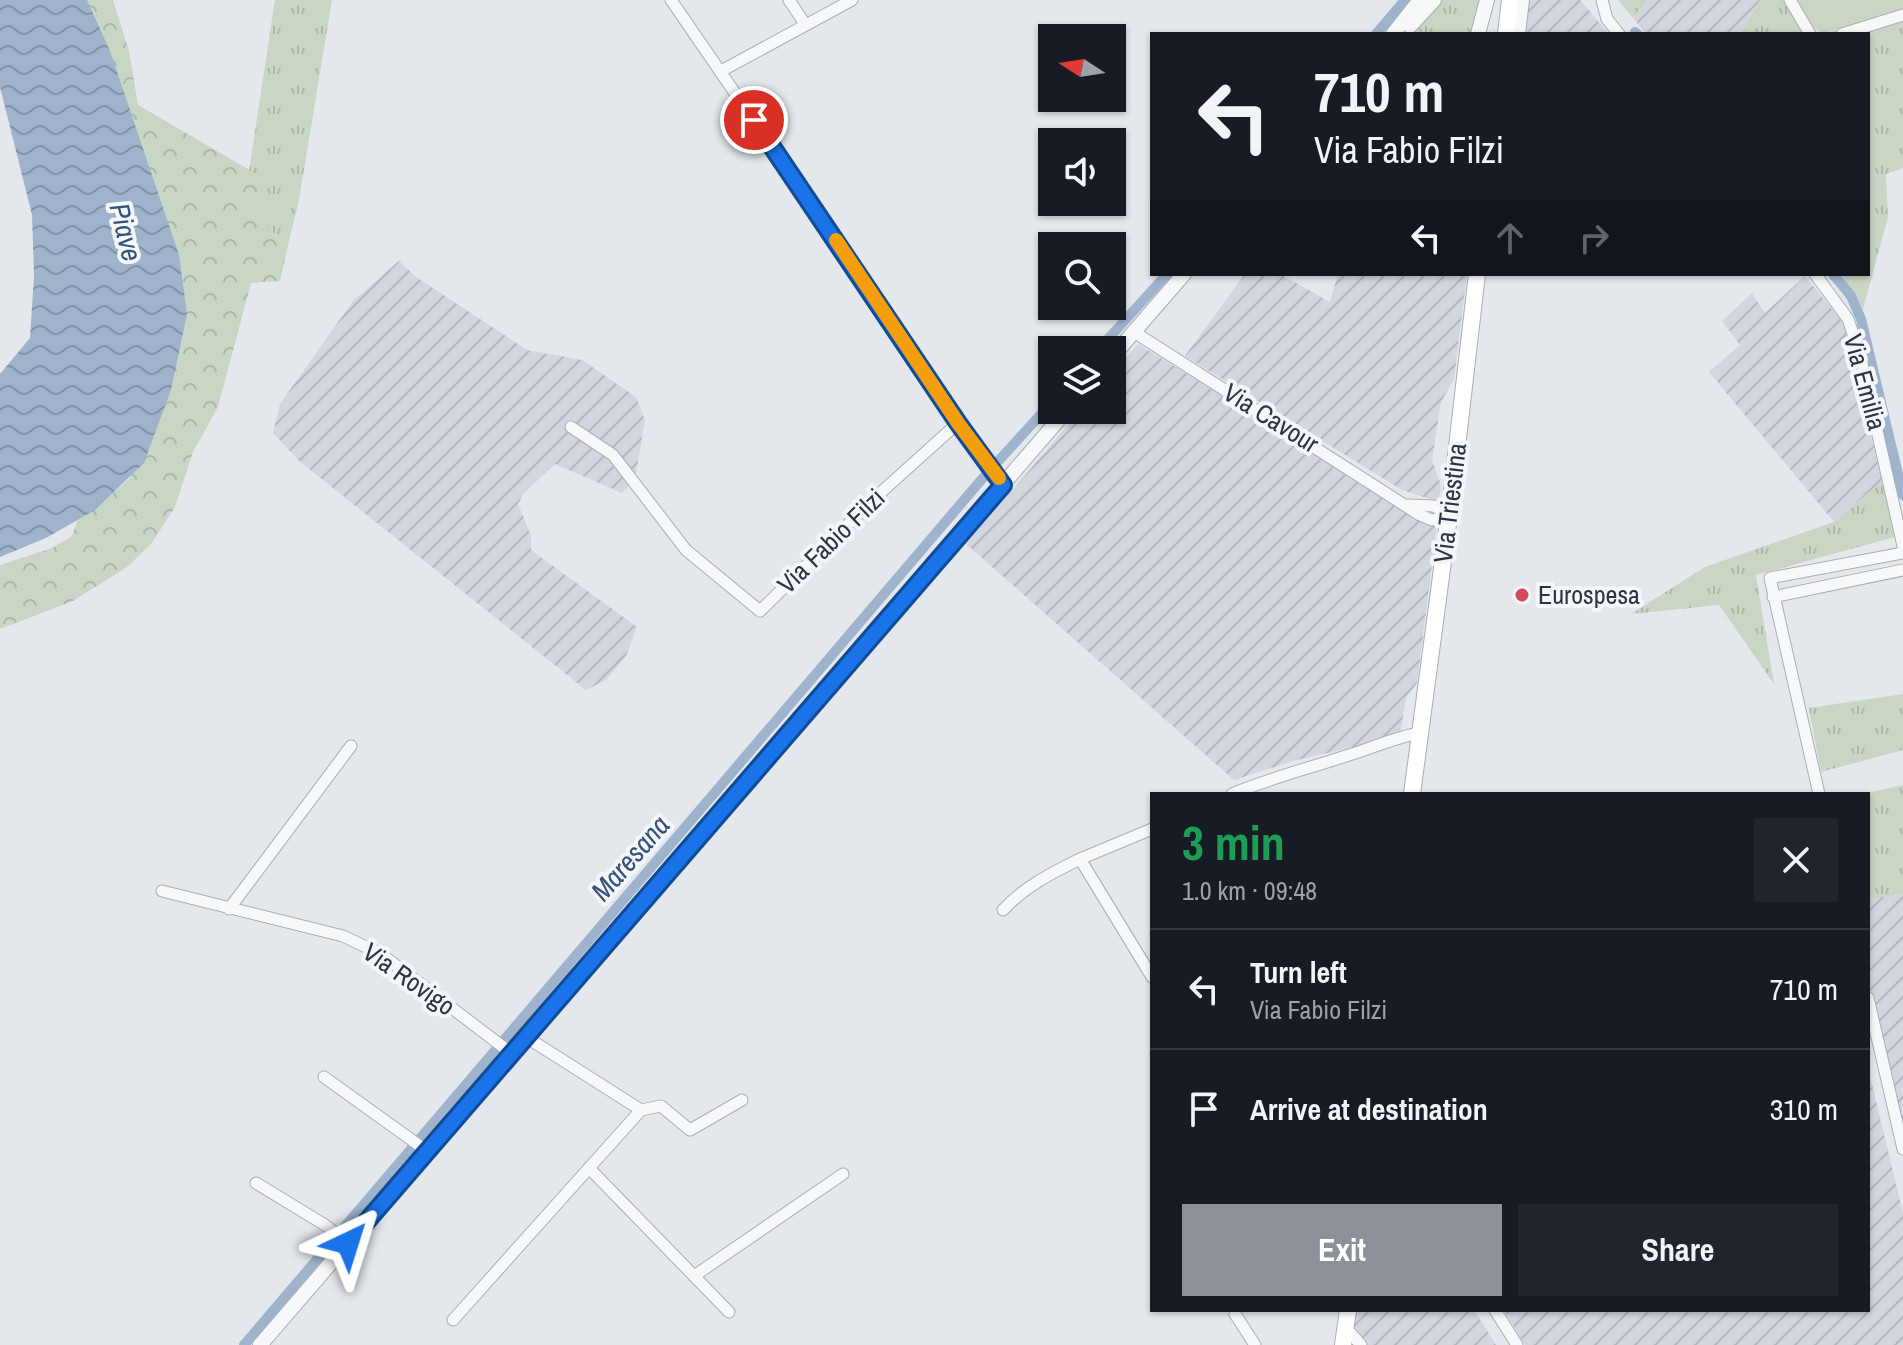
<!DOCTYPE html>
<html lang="en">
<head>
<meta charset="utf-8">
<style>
	body { margin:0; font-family:"Archivo Narrow",sans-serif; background:#20242c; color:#f1f3f6; height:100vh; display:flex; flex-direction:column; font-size:30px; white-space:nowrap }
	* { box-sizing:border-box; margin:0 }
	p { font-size:26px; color:#9ea1a6 }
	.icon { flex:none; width:44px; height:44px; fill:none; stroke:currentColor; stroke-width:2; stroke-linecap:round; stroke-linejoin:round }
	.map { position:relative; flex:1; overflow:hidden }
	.drawer { position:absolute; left:1150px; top:792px; width:720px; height:520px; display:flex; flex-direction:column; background:#171b24; border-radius:0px; box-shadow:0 2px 6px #0004 }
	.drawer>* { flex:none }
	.guide { position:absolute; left:1150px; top:32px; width:720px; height:244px; border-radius:0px; box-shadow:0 2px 6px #0004; background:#171b24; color:#f1f3f6; overflow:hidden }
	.needle { width:52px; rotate:282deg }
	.controls { position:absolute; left:1038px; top:24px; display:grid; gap:16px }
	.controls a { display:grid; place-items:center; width:88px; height:88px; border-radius:0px; background:#171b24; box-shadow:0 2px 6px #0004; font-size:40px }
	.pin { position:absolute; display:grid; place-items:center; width:68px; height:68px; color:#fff; margin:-34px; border:4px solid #fff; border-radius:50%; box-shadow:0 2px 8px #0007 }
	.me { position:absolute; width:88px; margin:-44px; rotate:41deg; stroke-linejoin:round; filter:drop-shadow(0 0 6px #0008) }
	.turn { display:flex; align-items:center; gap:28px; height:168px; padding:0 32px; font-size:36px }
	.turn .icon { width:104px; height:104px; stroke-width:2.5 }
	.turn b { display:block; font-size:56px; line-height:68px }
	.lanes { display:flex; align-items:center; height:76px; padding:0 32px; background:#0003; justify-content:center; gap:40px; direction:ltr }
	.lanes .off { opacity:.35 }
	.round { display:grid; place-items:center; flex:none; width:84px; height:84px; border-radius:0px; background:#20242c }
	.summary { display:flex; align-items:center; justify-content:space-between; height:136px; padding:0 32px }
	h1 { font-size:48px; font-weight:800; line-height:60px; color:#1e9e55 }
	.button { display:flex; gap:16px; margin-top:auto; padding:16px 32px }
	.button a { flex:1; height:92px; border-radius:0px; background:#8c9099; color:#fff; font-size:32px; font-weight:800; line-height:92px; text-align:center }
	.button a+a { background:#20242c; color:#f1f3f6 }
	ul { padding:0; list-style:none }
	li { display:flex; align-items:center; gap:24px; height:120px; padding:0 32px; border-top:2px solid #363941 }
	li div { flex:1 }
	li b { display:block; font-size:30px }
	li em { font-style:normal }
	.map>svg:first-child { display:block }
	.industrial { fill:url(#industrial-furrows) }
	.grass { fill:url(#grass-tufts) }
	.forest { fill:url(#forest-crowns) }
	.garden { fill:#c9d6c5 }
	.water { fill:url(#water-waves) }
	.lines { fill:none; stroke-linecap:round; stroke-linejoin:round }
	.canal { stroke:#9fb4cc; stroke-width:10 }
	.minor-casing { stroke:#a9aeb7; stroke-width:13 }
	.tertiary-casing { stroke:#a9aeb7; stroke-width:16 }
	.secondary-casing { stroke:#a9aeb7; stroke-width:18 }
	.minor { stroke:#f7f8fa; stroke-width:11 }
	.tertiary { stroke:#f7f8fa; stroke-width:14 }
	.secondary { stroke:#fff; stroke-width:16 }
	.route-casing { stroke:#114b97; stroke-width:20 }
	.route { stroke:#1a73e8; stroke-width:14 }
	.slow { stroke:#f59e0b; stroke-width:14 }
	.poi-dot { fill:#d1495b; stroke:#f4f6f9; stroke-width:3 }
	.labels { text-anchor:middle; stroke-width:8; stroke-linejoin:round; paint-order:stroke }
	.street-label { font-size:26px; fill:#2b3445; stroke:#f4f6f9 }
	.poi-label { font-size:26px; fill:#2b3445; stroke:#f4f6f9; text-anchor:start }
	.water-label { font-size:28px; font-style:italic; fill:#34527a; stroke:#f4f6f9 }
</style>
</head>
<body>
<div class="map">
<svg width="1903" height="1345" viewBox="0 0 1903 1345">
	<defs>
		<pattern id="industrial-furrows" width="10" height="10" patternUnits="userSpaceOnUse" patternTransform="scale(2)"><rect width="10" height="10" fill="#d2d6de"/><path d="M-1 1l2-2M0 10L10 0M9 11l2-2" fill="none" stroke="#b4b8c0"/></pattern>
		<pattern id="grass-tufts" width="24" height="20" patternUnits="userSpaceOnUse" patternTransform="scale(2)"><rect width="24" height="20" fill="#c9d6c5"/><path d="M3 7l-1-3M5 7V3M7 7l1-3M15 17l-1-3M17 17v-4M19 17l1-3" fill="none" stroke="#adb8ab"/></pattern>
		<pattern id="forest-crowns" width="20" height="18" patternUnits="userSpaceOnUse" patternTransform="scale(2)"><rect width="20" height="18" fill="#c9d6c5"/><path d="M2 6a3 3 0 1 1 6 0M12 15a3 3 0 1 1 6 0" fill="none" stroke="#adb8ab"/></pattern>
		<pattern id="water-waves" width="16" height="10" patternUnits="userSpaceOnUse" patternTransform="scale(2)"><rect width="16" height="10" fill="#9fb4cc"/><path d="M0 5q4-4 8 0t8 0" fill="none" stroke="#8293a7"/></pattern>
	</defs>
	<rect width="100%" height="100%" fill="#e4e7ec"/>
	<g class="industrial">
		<polygon points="1520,0 1580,0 1609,34 1516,34"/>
		<polygon points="1647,0 1760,0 1740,34 1646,34 1633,18"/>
		<polygon points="399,261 416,277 527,350 582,360 636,397 645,420 635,479 622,493 555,464 523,494 518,504 531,536 531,550 637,627 626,656 606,680 586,690 298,460 273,433 280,404 353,301"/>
		<polygon points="1245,274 1280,274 1330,302 1338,274 1467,274 1454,379 1441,402 1432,460 1441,485 1439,502 1402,490 1185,356"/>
		<polygon points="1805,276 1844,324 1882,481 1834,522 1709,372 1740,345 1722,321 1752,293 1765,313"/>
		<polygon points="1138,344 1395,502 1438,516 1417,683 1406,698 1400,736 1293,761 1234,780 966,544 1081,410 1112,410 1112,374"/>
		<polygon points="1903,893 1903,1133 1868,982 1868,900"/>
		<polygon points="1868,1068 1903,1213 1903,1345 1525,1345 1504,1310 1868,1310"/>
		<polygon points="1356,1310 1474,1310 1496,1345 1352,1345"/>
	</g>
	<g class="grass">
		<path d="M275,0h57l-33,200 -10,41c-20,-11 -33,-12 -25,-38l-15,-32z"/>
		<polygon points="1441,0 1484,0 1475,34 1413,34 1429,11"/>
		<polygon points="1618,0 1647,0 1633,18"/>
		<polygon points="1760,0 1795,0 1811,32 1820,34 1740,34"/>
		<polygon points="1903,9 1903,168 1886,174 1888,217 1863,309 1841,274 1868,274 1868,34 1823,34"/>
		<polygon points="1882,481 1895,537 1756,575 1774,684 1719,605 1631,614 1705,567 1834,522"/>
		<polygon points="1903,694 1903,750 1821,772 1809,708"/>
		<polygon points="1903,785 1903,893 1868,900 1868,794 1863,794"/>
	</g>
	<path class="forest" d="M73,0h40l16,51 9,54 122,71 8,10c-8,37 -15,36 21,55l-9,40 -29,2 -33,124 -25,45 -18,55 -24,37 -24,23 -54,34 -73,28v-64l52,-17 20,-12 6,-17 14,-15 20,-10 17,-15 14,-22z"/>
	<polygon class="garden" points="1798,0 1903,0 1903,10 1823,33 1812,27"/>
	<polygon class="water" points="0,0 87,0 110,51 179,255 187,314 171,390 144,463 95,510 46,538 0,557 0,374 30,338 34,275 32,215 0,87"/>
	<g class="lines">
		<g class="canal">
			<polyline points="1635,32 1637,34"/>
			<polyline points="1376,34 1405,0"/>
			<polyline points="1833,274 1851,296 1861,319 1903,495"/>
			<polyline points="1098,350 1167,274"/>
			<polyline points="244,1345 982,479 1052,402"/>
		</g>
		<g class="minor-casing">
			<g id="minor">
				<polyline points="671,0 871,291 958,423 1003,485"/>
				<polyline points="789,0 805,24"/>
				<polyline points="1602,0 1607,19 1619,34"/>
				<polyline points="1790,0 1810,34"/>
				<polyline points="1842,34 1903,15"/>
				<polyline points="721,71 852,0"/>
				<polyline points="1815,274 1848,319 1860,355 1903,546"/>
				<polyline points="1134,332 1420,515 1432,520 1449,516"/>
				<polyline points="571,427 613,455 686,550 760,611 878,495 958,423"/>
				<polyline points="1408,505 1434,506 1449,516"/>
				<polyline points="1773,597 1903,570"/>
				<path d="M1232,794c38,-16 78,-26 117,-39 24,-7 46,-18 71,-22"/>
				<polyline points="1819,794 1770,578 1903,553"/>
				<polyline points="1152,829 1080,859 1152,977"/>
				<polyline points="162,891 343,936 381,954 511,1053"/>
				<polyline points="229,909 351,746"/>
				<path d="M1003,910c22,-24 49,-37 77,-51"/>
				<polyline points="1868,998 1903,1149"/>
				<polyline points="324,1077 427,1151"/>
				<polyline points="641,1110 661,1106 690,1130 742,1100"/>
				<polyline points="589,1168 729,1312"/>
				<polyline points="256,1183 325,1225 348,1243"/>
				<polyline points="694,1276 843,1174"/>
				<polyline points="1495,1310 1517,1345"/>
				<polyline points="1235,1314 1255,1345"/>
				<polyline points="453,1320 641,1110 526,1037"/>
				<polyline points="1346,1328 1361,1345"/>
			</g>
		</g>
		<g class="tertiary-casing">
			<g id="tertiary">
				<polyline points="1410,26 1434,0"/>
				<polyline points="1393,34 1420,0"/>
				<polyline points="1478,34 1487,0"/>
				<polyline points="1518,34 1522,0"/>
				<polyline points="1112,357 1184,274"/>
				<polyline points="260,1345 1067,410"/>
			</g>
		</g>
		<g class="secondary-casing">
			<g id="secondary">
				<polyline points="1506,34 1510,0"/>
				<polyline points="1412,794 1449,516 1477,274"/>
				<polyline points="1343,1345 1348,1310"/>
			</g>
		</g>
		<use href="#minor" class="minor"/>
		<use href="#tertiary" class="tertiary"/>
		<use href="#secondary" class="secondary"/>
	</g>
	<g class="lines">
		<g class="route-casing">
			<polyline id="route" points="348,1243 1003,485 958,423 754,120"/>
		</g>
		<use href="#route" class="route"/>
		<polyline class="slow" points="836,240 958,423 999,478"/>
	</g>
	<circle class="poi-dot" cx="1522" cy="595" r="8"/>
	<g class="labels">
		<g class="street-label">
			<text transform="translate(1865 382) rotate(75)" y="9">Via Emilia</text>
			<text transform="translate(1271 418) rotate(32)" y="9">Via Cavour</text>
			<text transform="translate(1450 503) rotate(-83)" y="9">Via Triestina</text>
			<text transform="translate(831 541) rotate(-44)" y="9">Via Fabio Filzi</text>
			<text transform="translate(409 979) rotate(35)" y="9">Via Rovigo</text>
		</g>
		<g class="poi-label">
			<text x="1538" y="604">Eurospesa</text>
		</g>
		<g class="water-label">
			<text transform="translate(126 232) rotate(76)" y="10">Piave</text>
			<text transform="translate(630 858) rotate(-49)" y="10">Maresana</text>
		</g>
	</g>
</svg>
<div class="controls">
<a><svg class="needle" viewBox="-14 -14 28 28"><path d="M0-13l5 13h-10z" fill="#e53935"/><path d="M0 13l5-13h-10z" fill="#9ea1a6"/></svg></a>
<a><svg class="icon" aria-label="sound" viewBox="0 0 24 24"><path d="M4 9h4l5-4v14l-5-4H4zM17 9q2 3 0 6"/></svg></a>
<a><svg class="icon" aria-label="search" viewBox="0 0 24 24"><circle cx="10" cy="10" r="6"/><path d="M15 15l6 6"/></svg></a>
<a><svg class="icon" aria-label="layers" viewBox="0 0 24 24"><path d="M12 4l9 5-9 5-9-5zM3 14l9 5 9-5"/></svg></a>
</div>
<div class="pin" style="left:754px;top:120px;background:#d93025"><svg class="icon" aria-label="arrive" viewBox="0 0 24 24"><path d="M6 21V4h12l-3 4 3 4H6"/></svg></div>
<svg class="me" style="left:348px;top:1243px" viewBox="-20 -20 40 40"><path d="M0-17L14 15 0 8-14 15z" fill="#1a73e8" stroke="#fff" stroke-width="4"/></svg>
<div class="guide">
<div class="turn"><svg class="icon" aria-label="left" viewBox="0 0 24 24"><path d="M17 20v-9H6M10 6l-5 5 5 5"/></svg><div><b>710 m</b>Via Fabio Filzi</div></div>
<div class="lanes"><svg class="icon" aria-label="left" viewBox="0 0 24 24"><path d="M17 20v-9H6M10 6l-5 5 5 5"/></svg><svg class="icon off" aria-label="ahead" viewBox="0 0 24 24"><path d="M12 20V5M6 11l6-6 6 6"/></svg><svg class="icon off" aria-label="right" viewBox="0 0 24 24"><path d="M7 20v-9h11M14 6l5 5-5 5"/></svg></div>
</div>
<section class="drawer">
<div class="summary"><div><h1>3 min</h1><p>1.0 km · 09:48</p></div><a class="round"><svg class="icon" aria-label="close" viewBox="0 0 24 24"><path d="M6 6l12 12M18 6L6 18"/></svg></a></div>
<ul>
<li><svg class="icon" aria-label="left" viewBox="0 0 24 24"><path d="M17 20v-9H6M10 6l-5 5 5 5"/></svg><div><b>Turn left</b><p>Via Fabio Filzi</p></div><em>710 m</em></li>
<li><svg class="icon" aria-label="arrive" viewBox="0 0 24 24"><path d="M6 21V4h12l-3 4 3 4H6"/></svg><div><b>Arrive at destination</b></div><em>310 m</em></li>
</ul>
<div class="button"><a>Exit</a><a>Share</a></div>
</section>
</div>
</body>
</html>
